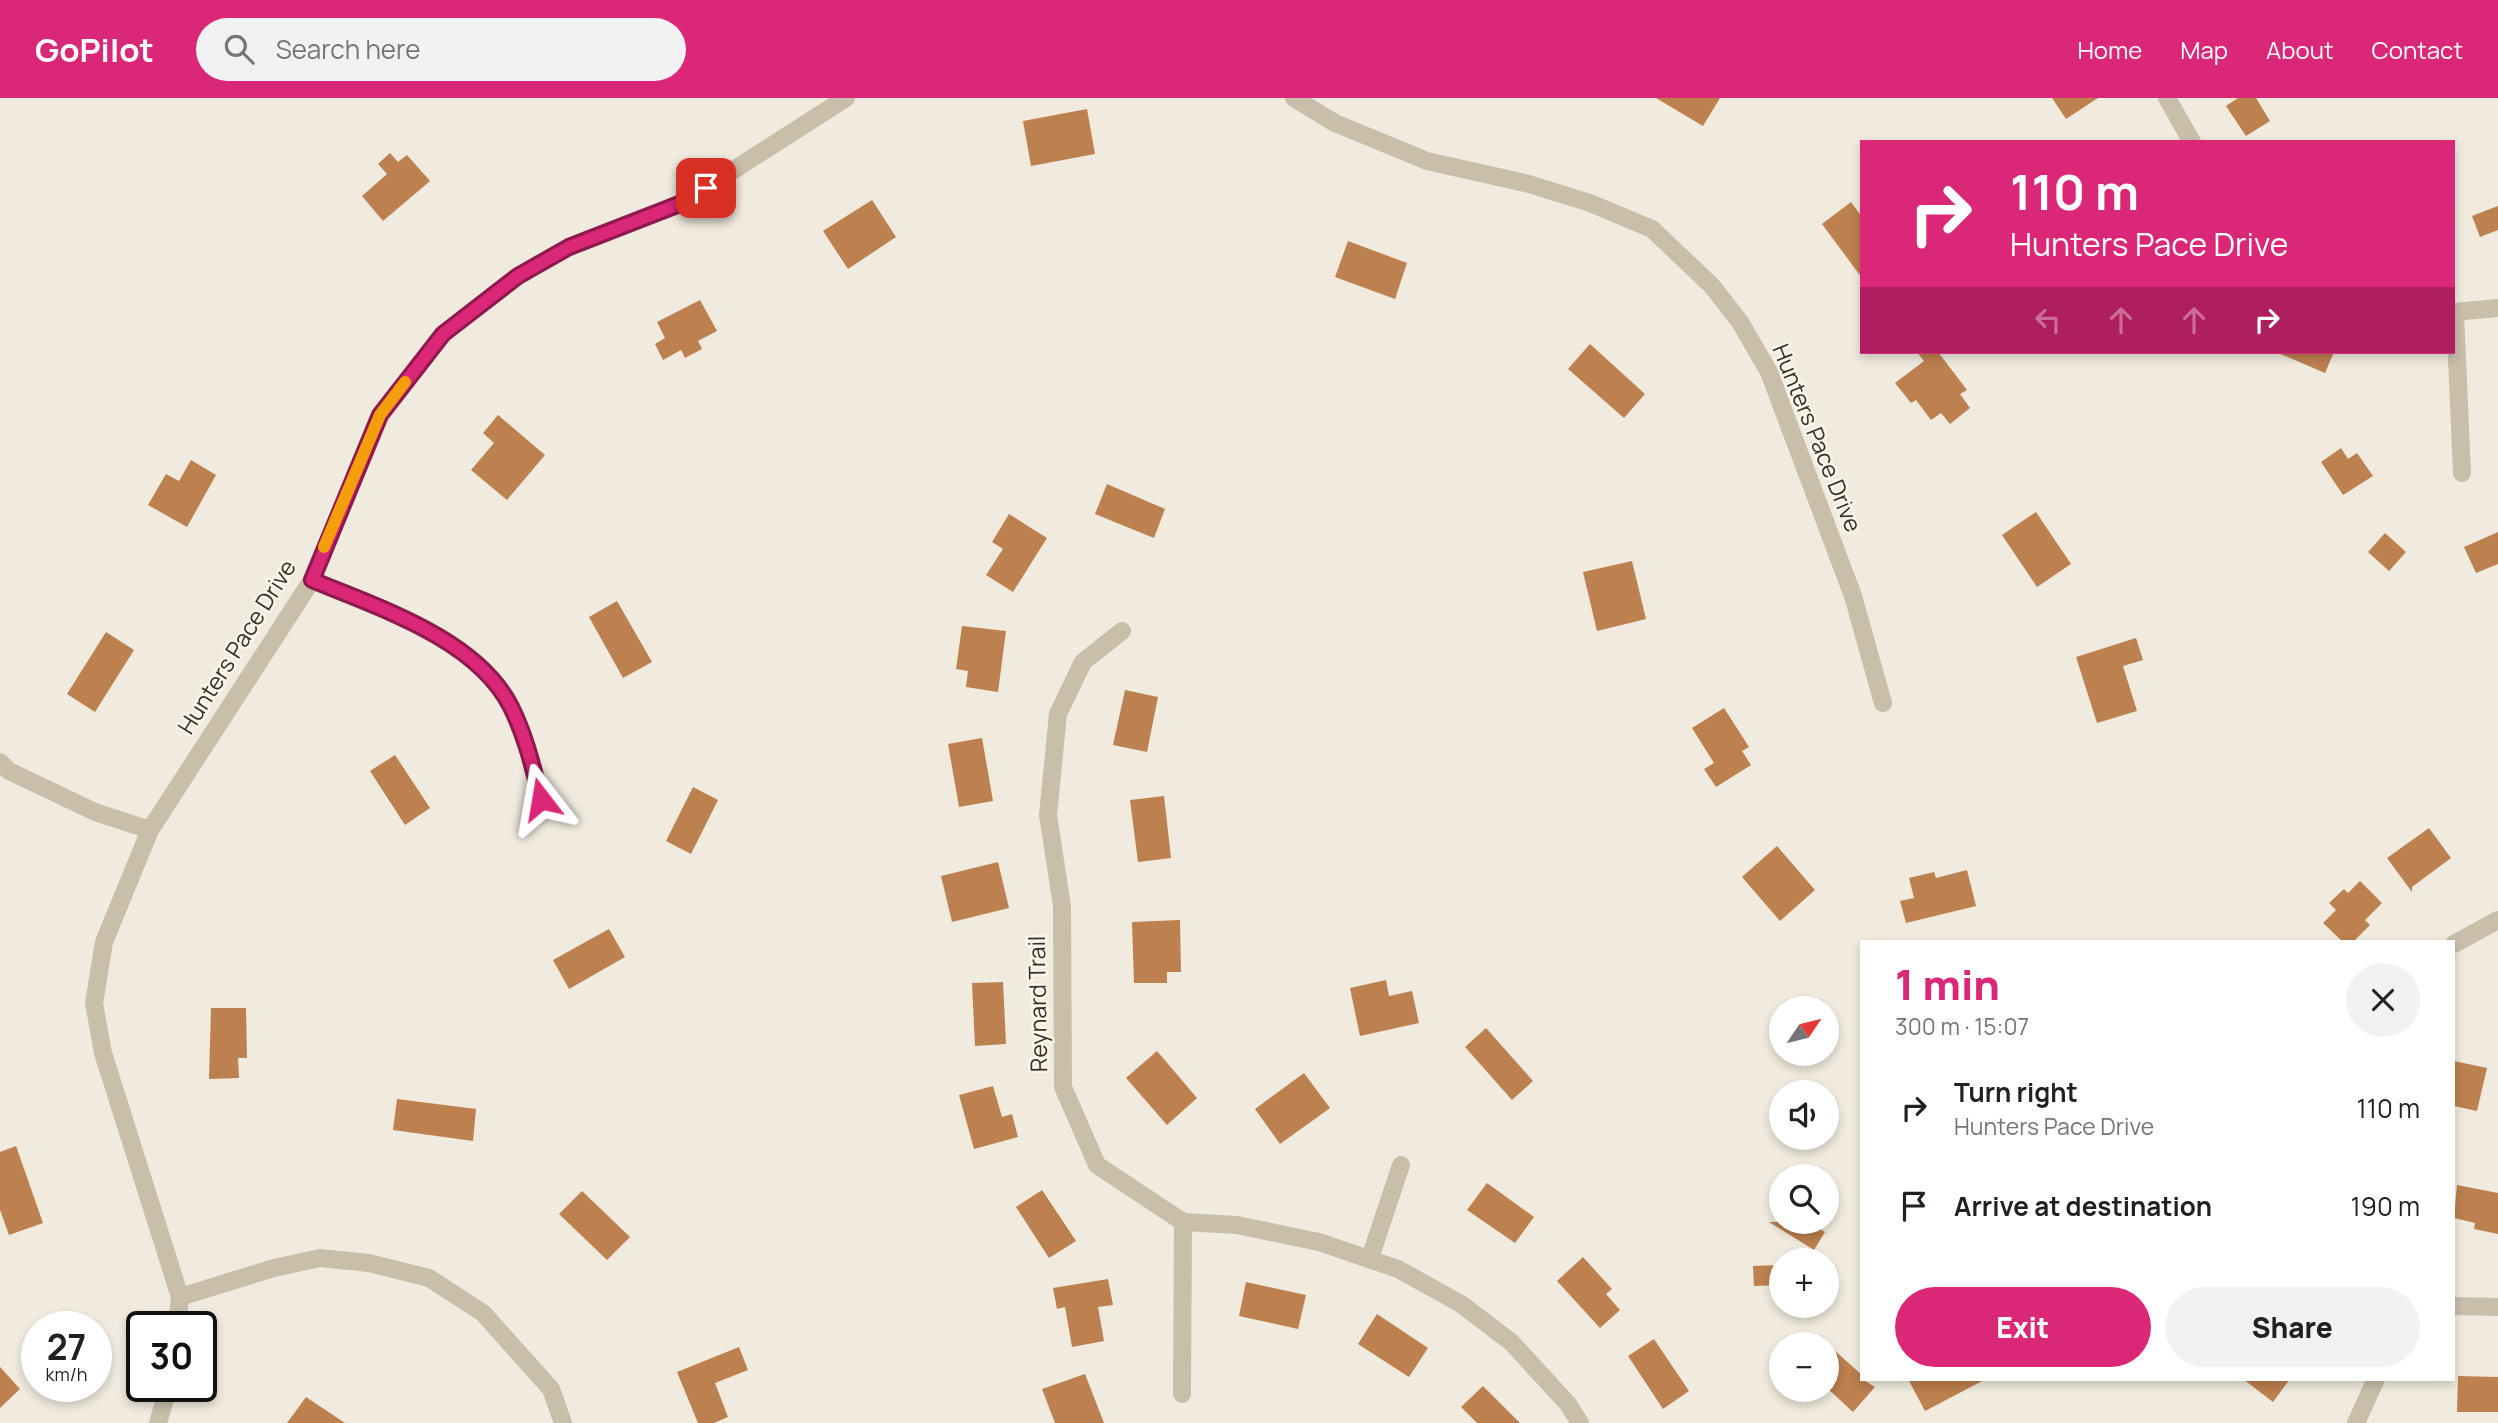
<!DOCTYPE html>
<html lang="en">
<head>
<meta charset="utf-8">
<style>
	body { margin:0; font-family:Manrope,sans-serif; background:#f2f2f2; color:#202124; height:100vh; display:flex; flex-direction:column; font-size:26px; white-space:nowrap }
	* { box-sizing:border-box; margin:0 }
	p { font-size:23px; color:#757577 }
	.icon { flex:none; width:38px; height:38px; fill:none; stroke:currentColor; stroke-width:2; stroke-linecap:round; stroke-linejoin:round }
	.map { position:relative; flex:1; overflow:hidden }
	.drawer { position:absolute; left:1860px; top:842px; width:595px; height:441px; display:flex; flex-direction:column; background:#fff; border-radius:0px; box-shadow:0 4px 10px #0003 }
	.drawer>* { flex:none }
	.top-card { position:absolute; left:1860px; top:42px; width:595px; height:214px; border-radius:0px; box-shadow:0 4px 10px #0003; background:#db2777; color:#fff; overflow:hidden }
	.needle { width:46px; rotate:55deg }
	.tools { position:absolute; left:1769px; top:898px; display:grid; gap:14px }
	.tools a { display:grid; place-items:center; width:70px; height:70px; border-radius:50%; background:#fff; box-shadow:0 4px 10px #0003; font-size:35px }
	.speed { position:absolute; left:21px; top:1213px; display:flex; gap:14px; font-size:35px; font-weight:700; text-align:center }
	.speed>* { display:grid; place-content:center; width:91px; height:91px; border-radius:50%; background:#fff; box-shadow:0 4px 10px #0003; line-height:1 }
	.speed small { font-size:18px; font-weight:400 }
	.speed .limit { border:4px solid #111; border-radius:10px; background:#fff; color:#111 }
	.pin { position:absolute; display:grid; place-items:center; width:60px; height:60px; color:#fff; margin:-30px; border-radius:14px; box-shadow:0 4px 10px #0006 }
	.me { position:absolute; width:77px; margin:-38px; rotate:346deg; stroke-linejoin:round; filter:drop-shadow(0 0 5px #0008) }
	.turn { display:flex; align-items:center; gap:24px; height:147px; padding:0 35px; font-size:32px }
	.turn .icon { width:91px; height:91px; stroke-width:2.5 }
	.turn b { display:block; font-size:49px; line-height:60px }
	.lanes { display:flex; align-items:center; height:66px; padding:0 35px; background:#0003; justify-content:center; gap:35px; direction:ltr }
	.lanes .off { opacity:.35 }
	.round { display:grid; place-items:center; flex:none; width:74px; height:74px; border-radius:37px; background:#f2f2f2 }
	.overview { display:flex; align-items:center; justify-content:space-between; height:119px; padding:0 35px }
	h1 { font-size:42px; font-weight:800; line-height:52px; color:#db2777 }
	.action { display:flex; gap:14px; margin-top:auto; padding:14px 35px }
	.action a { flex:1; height:80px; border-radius:42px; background:#db2777; color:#fff; font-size:28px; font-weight:800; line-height:80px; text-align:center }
	.action a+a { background:#f2f2f2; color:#202124 }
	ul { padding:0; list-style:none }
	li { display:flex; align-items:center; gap:21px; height:98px; padding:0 35px }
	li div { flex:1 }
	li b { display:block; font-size:26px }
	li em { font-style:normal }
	header { display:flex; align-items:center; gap:42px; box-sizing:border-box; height:98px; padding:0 35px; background:#db2777; color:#fff }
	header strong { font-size:33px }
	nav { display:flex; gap:38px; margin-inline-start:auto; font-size:24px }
	.search { width:490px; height:63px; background:#f2f2f2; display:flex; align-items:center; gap:18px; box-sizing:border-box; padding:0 24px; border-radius:38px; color:#757577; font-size:26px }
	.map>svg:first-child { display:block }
	.building { fill:#bd804f }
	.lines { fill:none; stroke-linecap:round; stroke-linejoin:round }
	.minor { stroke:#c8beaa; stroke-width:18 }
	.route-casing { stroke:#8e194d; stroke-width:18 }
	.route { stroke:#db2777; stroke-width:12 }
	.slow { stroke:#f59e0b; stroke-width:12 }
	.labels { text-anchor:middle; stroke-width:5; stroke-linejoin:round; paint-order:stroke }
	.street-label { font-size:23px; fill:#363029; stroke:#f8f5ea }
</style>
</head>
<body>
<header>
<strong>GoPilot</strong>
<div class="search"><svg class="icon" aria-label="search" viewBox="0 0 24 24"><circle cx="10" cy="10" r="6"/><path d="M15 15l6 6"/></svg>Search here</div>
<nav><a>Home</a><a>Map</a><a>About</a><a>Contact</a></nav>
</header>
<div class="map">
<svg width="2498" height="1325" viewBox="0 0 2498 1325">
	<rect width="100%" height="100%" fill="#f0ebde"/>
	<g class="building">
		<polygon points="1656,0 1720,0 1703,28"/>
		<polygon points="2052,0 2098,0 2066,21"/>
		<polygon points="2238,0 2256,0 2270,23 2246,38 2226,8"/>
		<polygon points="1087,11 1095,56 1031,68 1023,23"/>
		<polygon points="390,55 398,64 407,57 430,83 383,123 362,98 387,76 378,66"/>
		<polygon points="872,102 896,139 848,171 823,133"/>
		<polygon points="1851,104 1862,119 1862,180 1822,126"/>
		<polygon points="2498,108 2498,132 2480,139 2472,118"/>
		<polygon points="1348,143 1407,165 1395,201 1335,179"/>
		<polygon points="700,202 717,233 698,243 702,251 685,260 681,252 663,262 655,246 665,240 657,224"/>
		<polygon points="1590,246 1645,296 1624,320 1568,271"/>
		<polygon points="1917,254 1938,254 1967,292 1960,296 1970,310 1950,326 1941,315 1931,322 1916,302 1911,305 1895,285 1924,263"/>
		<polygon points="2276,254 2334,254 2325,275"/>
		<polygon points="498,317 545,357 507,402 471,372 494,345 483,335"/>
		<polygon points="2341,350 2348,361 2357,355 2373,378 2343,397 2321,364"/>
		<polygon points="191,362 216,377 187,429 148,407 166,376 179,383"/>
		<polygon points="1107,386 1165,411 1154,440 1095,416"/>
		<polygon points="2036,414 2071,466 2037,489 2002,437"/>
		<polygon points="1009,416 1047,440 1013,494 986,477 1003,451 992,444"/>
		<polygon points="2498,434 2498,466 2476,475 2464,449"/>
		<polygon points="2385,435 2406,454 2389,473 2368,454"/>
		<polygon points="1632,463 1646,521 1597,533 1583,474"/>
		<polygon points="617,503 652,564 623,580 589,519"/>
		<polygon points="962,528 1006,533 998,594 966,589 968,573 956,571"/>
		<polygon points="106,534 134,552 95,614 67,596"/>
		<polygon points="2136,540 2143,562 2123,568 2137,613 2097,625 2076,559"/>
		<polygon points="1125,592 1158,599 1147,654 1113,647"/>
		<polygon points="1724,610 1749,649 1742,653 1751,667 1716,689 1704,671 1714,665 1692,630"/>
		<polygon points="982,640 993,703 959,709 948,646"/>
		<polygon points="395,657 430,710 405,727 370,673"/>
		<polygon points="693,689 718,702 691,756 666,743"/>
		<polygon points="1164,698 1171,760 1138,764 1130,702"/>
		<polygon points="2429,730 2451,760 2412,789 2412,794 2387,760"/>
		<polygon points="1777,748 1815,792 1780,823 1742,779"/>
		<polygon points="998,764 1009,810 952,824 941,778"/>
		<polygon points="1967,772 1976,808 1906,825 1900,803 1914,800 1909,780 1934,774 1936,780"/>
		<polygon points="2360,783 2382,805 2365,822 2370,827 2353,844 2343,844 2323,825 2336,812 2329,805 2344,791 2348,795"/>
		<polygon points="1180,822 1181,874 1167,874 1167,885 1134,885 1132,824"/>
		<polygon points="609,831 625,859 569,891 553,862"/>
		<polygon points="1386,882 1389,898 1412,893 1419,925 1360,938 1350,890"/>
		<polygon points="1003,884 1006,946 975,948 972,885"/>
		<polygon points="211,910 246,910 247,960 238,960 239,980 209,981"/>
		<polygon points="1486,930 1533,983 1512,1002 1465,949"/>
		<polygon points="1157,953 1197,1000 1167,1027 1126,980"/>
		<polygon points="2454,963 2487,970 2477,1013 2454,1008"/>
		<polygon points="1304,975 1330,1010 1280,1046 1255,1011"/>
		<polygon points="993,988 1002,1019 1012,1016 1018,1039 974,1051 959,997"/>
		<polygon points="397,1001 476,1011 473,1043 393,1032"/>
		<polygon points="16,1048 43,1125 9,1137 0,1112 0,1054"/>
		<polygon points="1487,1085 1534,1119 1515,1145 1467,1112"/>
		<polygon points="2457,1087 2498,1095 2498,1136 2474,1131 2475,1125 2454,1120"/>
		<polygon points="1042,1092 1076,1143 1049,1160 1016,1109"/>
		<polygon points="582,1093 630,1139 607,1162 559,1116"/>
		<polygon points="1769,1124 1809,1124 1825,1134 1814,1152"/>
		<polygon points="1583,1159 1612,1191 1606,1196 1620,1212 1600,1230 1557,1183"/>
		<polygon points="1782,1167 1782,1187 1754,1188 1753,1168"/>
		<polygon points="1108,1181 1113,1207 1098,1209 1104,1243 1072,1249 1065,1209 1057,1211 1053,1190"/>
		<polygon points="1246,1184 1306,1197 1298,1231 1239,1218"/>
		<polygon points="1377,1216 1428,1250 1409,1279 1358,1246"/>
		<polygon points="1654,1241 1689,1293 1663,1311 1628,1258"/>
		<polygon points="739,1249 748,1272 715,1285 728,1319 714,1325 698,1325 677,1274"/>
		<polygon points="1834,1252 1862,1277 1862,1281 1875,1289 1853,1314 1827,1290 1827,1261"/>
		<polygon points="0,1269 20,1291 0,1310"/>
		<polygon points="1085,1276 1104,1325 1055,1325 1042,1291"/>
		<polygon points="2458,1278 2498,1279 2498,1314 2457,1314"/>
		<polygon points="1908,1281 1986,1281 1925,1313"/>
		<polygon points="2243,1281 2290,1281 2273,1304"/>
		<polygon points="1483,1288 1520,1325 1477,1325 1461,1309"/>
		<polygon points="306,1299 345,1325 287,1325"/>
	</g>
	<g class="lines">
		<g class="minor">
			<polyline points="1294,0 1335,25 1427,63 1529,86 1590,105 1652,131 1712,188 1740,224 1769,274 1853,498 1883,605"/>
			<polyline points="2167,0 2192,44"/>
			<polyline points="2454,214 2498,210"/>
			<polyline points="2455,215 2462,375"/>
			<path d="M312,482c66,28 165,58 199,127 15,30 22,61 30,92"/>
			<polyline points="1122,533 1083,564 1058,616 1048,717 1062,808 1063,989 1097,1067 1183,1124 1237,1127 1319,1144 1398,1171 1461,1206 1511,1244 1568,1306 1580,1325"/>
			<polyline points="0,664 9,673 95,714 150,732"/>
			<polyline points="2454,846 2498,822"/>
			<polyline points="1370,1160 1401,1067"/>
			<polyline points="180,1199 274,1170 320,1160 369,1165 429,1180 483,1215 551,1291 563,1325"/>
			<polyline points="2454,1208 2498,1209"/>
			<polyline points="177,1228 180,1199 103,955 94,905 104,844 150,732 312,482 380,317 443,236 518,178 569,149 682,105 846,0"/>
			<polyline points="1182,1296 1183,1124"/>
			<polyline points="158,1325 169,1288"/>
			<polyline points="2356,1325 2376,1281"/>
		</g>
	</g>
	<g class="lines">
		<g class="route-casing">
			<path id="route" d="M541,701c-8,-31 -15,-62 -30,-92 -34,-68 -132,-99 -199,-127l68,-165 63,-81 75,-58 51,-29 113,-44 24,-15"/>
		</g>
		<use href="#route" class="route"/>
		<polyline class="slow" points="324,449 380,317 405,284"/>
	</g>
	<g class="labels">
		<g class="street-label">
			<text transform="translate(1817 340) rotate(68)" y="8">Hunters Pace Drive</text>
			<text transform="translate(237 549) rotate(-58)" y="8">Hunters Pace Drive</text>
			<text transform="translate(1038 906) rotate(-91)" y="8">Reynard Trail</text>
		</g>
	</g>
</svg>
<div class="tools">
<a><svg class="needle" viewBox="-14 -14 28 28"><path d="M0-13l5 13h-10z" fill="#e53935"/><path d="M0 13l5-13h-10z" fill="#757577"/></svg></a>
<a><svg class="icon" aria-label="sound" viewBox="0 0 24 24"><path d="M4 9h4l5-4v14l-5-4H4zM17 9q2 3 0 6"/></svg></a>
<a><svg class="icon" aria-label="search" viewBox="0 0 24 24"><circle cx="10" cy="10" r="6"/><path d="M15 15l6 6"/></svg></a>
<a>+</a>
<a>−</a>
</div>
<div class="speed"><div>27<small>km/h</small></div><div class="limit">30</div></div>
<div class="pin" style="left:706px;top:90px;background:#d93025"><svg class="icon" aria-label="arrive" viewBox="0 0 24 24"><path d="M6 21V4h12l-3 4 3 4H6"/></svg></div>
<svg class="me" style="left:541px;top:701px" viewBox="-20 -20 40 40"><path d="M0-17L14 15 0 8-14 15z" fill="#db2777" stroke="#fff" stroke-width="4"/></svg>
<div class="top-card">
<div class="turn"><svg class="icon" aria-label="right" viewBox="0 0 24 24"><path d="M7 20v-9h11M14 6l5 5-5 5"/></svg><div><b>110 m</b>Hunters Pace Drive</div></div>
<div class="lanes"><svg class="icon off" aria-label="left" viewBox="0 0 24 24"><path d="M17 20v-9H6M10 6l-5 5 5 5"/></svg><svg class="icon off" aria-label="ahead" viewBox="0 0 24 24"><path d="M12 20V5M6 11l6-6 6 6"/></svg><svg class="icon off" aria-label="ahead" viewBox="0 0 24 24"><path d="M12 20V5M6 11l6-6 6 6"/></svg><svg class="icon" aria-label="right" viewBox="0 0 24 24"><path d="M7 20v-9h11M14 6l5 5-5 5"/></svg></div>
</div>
<section class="drawer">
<div class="overview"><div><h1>1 min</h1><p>300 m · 15:07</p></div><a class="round"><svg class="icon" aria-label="close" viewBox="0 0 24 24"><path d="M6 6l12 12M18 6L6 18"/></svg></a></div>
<ul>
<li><svg class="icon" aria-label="right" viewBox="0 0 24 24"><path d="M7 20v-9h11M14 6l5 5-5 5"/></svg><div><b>Turn right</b><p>Hunters Pace Drive</p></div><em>110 m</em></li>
<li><svg class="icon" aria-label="arrive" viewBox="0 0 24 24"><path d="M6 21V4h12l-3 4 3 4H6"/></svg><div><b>Arrive at destination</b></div><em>190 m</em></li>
</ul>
<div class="action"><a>Exit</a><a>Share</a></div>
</section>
</div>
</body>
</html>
